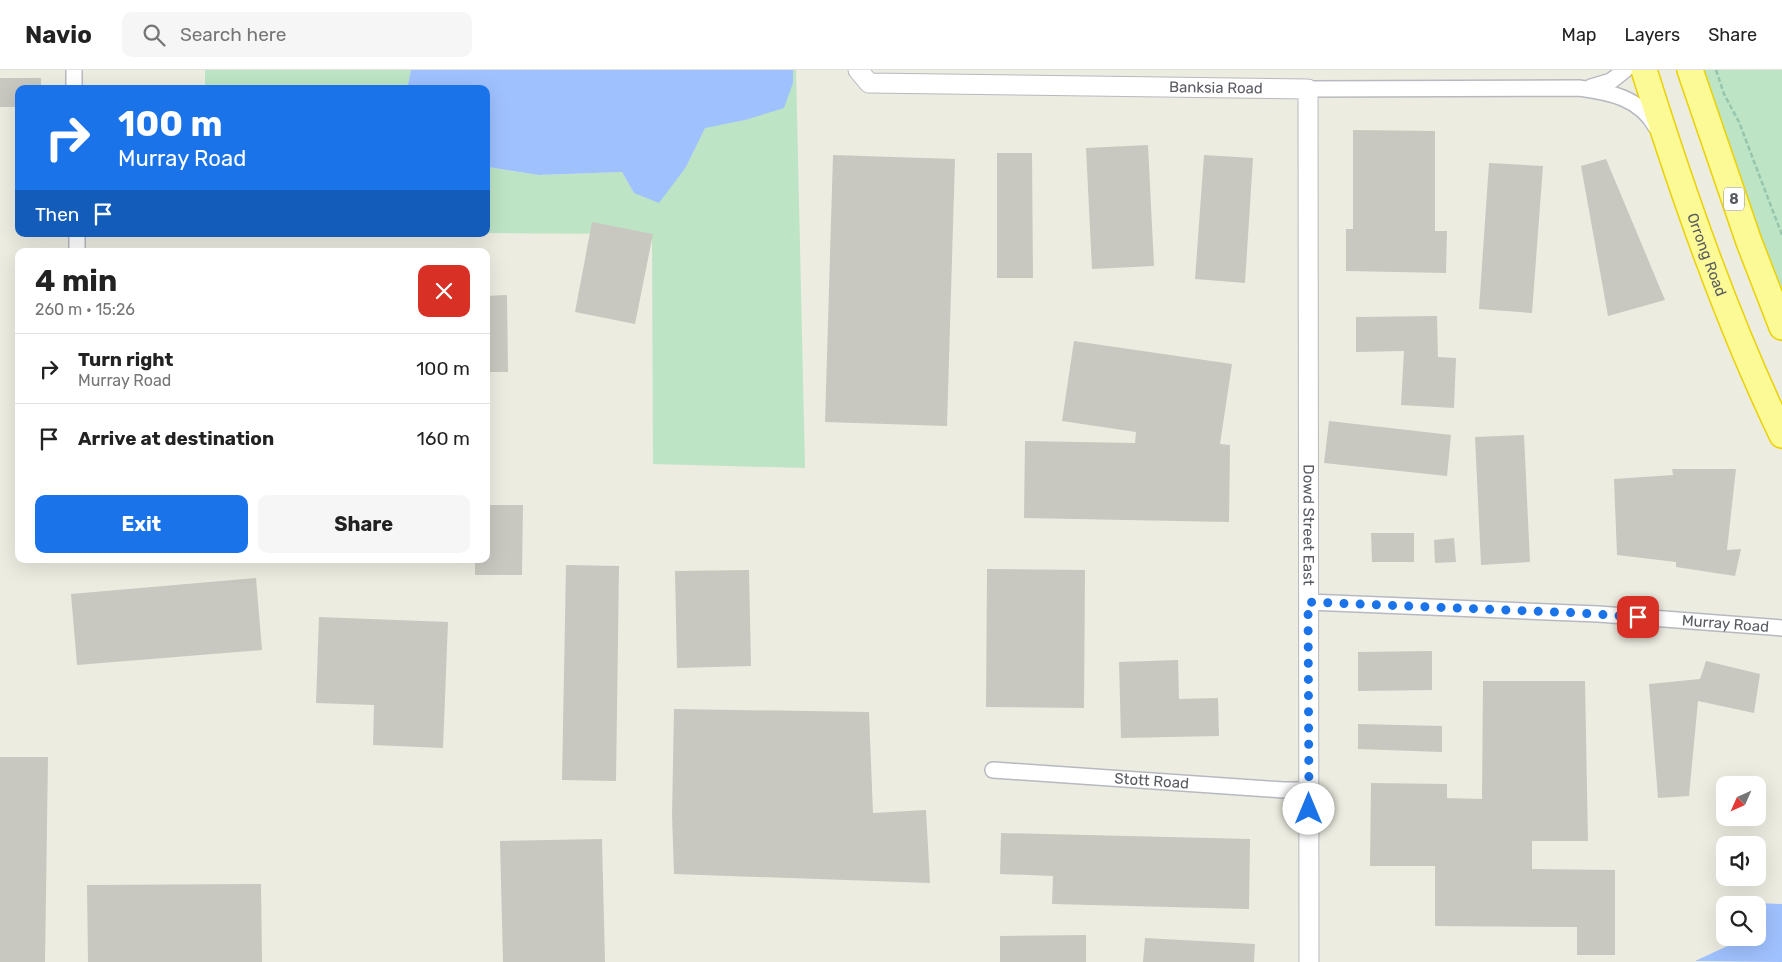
<!DOCTYPE html>
<html lang="en">
<head>
<meta charset="utf-8">
<style>
	body { margin:0; font-family:Rubik,sans-serif; background:#f6f6f6; color:#222; height:100vh; display:flex; flex-direction:column; font-size:19px; white-space:nowrap }
	* { box-sizing:border-box; margin:0 }
	p { font-size:16px; color:#767676 }
	.icon { flex:none; width:28px; height:28px; fill:none; stroke:currentColor; stroke-width:2; stroke-linecap:round; stroke-linejoin:round }
	.map { position:relative; flex:1; overflow:hidden }
	.details { position:absolute; left:15px; top:178px; width:475px; height:315px; display:flex; flex-direction:column; background:#fff; border-radius:10px; box-shadow:0 5px 20px #0002 }
	.details>* { flex:none }
	.top-card { position:absolute; left:15px; top:15px; width:475px; height:152px; border-radius:10px; box-shadow:0 5px 20px #0002; background:#1a73e8; color:#fff; overflow:hidden }
	.needle { width:32px; rotate:225deg }
	.fabs { position:absolute; left:1716px; top:706px; display:grid; gap:10px }
	.fabs a { display:grid; place-items:center; width:50px; height:50px; border-radius:10px; background:#fff; box-shadow:0 5px 20px #0002; font-size:25px }
	.pin { position:absolute; display:grid; place-items:center; width:42px; height:42px; color:#fff; margin:-21px; border-radius:10px; box-shadow:0 2px 8px #0006 }
	.me { position:absolute; width:55px; margin:-28px; rotate:0deg; stroke-linejoin:round; filter:drop-shadow(0 0 4px #0008) }
	.turn { display:flex; align-items:center; gap:18px; height:105px; padding:0 20px; font-size:22px }
	.turn .icon { width:65px; height:65px; stroke-width:2.5 }
	.turn b { display:block; font-size:35px; line-height:42px }
	.then { display:flex; align-items:center; height:48px; padding:0 20px; background:#0003; gap:10px; font-size:19px }
	.round { display:grid; place-items:center; flex:none; width:52px; height:52px; border-radius:10px; background:#f6f6f6 }
	.headline { display:flex; align-items:center; justify-content:space-between; height:85px; padding:0 20px }
	h1 { font-size:30px; font-weight:700; line-height:38px }
	.button { display:flex; gap:10px; margin-top:auto; padding:10px 20px }
	.button a { flex:1; height:58px; border-radius:10px; background:#1a73e8; color:#fff; font-size:20px; font-weight:700; line-height:58px; text-align:center }
	.button a+a { background:#f6f6f6; color:#222 }
	ul { padding:0; list-style:none }
	li { display:flex; align-items:center; gap:15px; height:70px; padding:0 20px; border-top:1px solid #e0e0e0 }
	li div { flex:1 }
	li b { display:block; font-size:19px }
	li em { font-style:normal }
	header { display:flex; align-items:center; gap:30px; box-sizing:border-box; height:70px; padding:0 25px; background:#fff; border-bottom:1px solid #e0e0e0 }
	header strong { font-size:24px }
	nav { display:flex; gap:28px; margin-inline-start:auto; font-size:18px }
	.search { width:350px; height:45px; background:#f6f6f6; display:flex; align-items:center; gap:12px; box-sizing:border-box; padding:0 18px; border-radius:10px; color:#767676; font-size:19px }
	.map>svg:first-child { display:block }
	.green { fill:#bde4c5 }
	.water { fill:#9fc1fe }
	.building { fill:#c9c8c0 }
	.lines { fill:none; stroke-linecap:round; stroke-linejoin:round }
	.minor-casing { stroke:#b8b9c0; stroke-width:18 }
	.tertiary-casing { stroke:#b8b9c0; stroke-width:21 }
	.trunk-casing { stroke:#ebd102; stroke-width:28 }
	.path { stroke:#96c5ad; stroke-width:2.5; stroke-dasharray:5 2.5; stroke-linecap:butt }
	.minor { stroke:#fff; stroke-width:15 }
	.tertiary { stroke:#fff; stroke-width:19 }
	.trunk { stroke:#fcfa96; stroke-width:25 }
	.route { stroke:#1a73e8; stroke-width:9; stroke-dasharray:0 16.2 }
	.labels { text-anchor:middle; stroke-width:4.5; stroke-linejoin:round; paint-order:stroke }
	.shield { fill:#fff; stroke:#8b8c91; stroke-width:1 }
	.shield-label { font-size:14px; font-weight:bold; fill:#595b62 }
	.street-label { font-size:15px; fill:#595b62; stroke:#fff }
</style>
</head>
<body>
<header>
<strong>Navio</strong>
<div class="search"><svg class="icon" aria-label="search" viewBox="0 0 24 24"><circle cx="10" cy="10" r="6"/><path d="M15 15l6 6"/></svg>Search here</div>
<nav><a>Map</a><a>Layers</a><a>Share</a></nav>
</header>
<div class="map">
<svg width="1782" height="892" viewBox="0 0 1782 892">
	<rect width="100%" height="100%" fill="#ecece1"/>
	<g class="green">
		<polygon points="205,0 411,0 407,19 205,19"/>
		<polygon points="793,0 796,0 805,398 653,394 652,164 486,163 486,99 487,97 539,105 622,102 634,123 686,97 705,57 745,50 793,13"/>
		<polygon points="1701,0 1782,0 1782,236"/>
	</g>
	<g class="water">
		<polygon points="411,0 793,0 793,13 784,38 745,50 705,58 686,97 659,133 634,123 622,102 539,105 488,97 486,99 486,19 407,19"/>
		<polygon points="1756,833 1782,834 1782,892 1695,891 1734,873 1737,868 1758,868 1758,835 1755,835"/>
	</g>
	<g class="building">
		<polygon points="0,8 41,8 41,19 19,19 19,37 0,37"/>
		<polygon points="1353,60 1435,61 1435,161 1447,161 1446,203 1346,201 1346,159 1353,159"/>
		<polygon points="1148,75 1154,196 1092,199 1086,78"/>
		<polygon points="997,83 1032,83 1033,208 997,208"/>
		<polygon points="833,85 955,89 947,356 825,352"/>
		<polygon points="1204,85 1253,88 1245,213 1195,209"/>
		<polygon points="1606,89 1665,230 1608,246 1581,96"/>
		<polygon points="1489,93 1543,96 1532,243 1479,239"/>
		<polygon points="592,152 653,164 635,254 575,242"/>
		<polygon points="507,225 508,302 486,302 486,226"/>
		<polygon points="1437,246 1438,287 1456,288 1454,338 1401,335 1404,281 1356,282 1356,247"/>
		<polygon points="1074,271 1232,294 1220,374 1230,375 1229,452 1024,448 1025,371 1135,373 1136,362 1062,351"/>
		<polygon points="1329,351 1451,365 1447,406 1324,393"/>
		<polygon points="1524,365 1530,492 1481,495 1475,367"/>
		<polygon points="1672,399 1736,399 1727,480 1741,479 1735,506 1676,497 1676,492 1617,485 1614,409 1673,405"/>
		<polygon points="486,435 523,435 522,505 475,505 475,489 486,489"/>
		<polygon points="1371,463 1414,463 1414,492 1372,492"/>
		<polygon points="1454,468 1456,492 1435,493 1434,470"/>
		<polygon points="566,495 619,496 616,711 562,710"/>
		<polygon points="987,499 1085,500 1084,638 986,637"/>
		<polygon points="749,500 751,596 677,598 675,501"/>
		<polygon points="256,508 262,580 77,595 71,524"/>
		<polygon points="319,547 448,552 443,678 373,675 374,635 316,633"/>
		<polygon points="1432,581 1432,620 1358,621 1358,582"/>
		<polygon points="1178,590 1179,629 1218,628 1219,666 1121,668 1119,592"/>
		<polygon points="1706,591 1760,604 1754,643 1698,631 1689,726 1658,728 1649,614 1700,609"/>
		<polygon points="1483,611 1585,611 1588,771 1532,771 1532,799 1615,800 1615,885 1577,885 1577,857 1435,856 1435,796 1370,796 1371,713 1447,714 1447,728 1482,729"/>
		<polygon points="674,639 869,642 873,743 926,740 930,813 674,804 672,745"/>
		<polygon points="1358,654 1442,656 1442,682 1358,679"/>
		<polygon points="0,687 48,687 45,892 0,892"/>
		<polygon points="1001,763 1250,769 1249,839 1052,834 1053,806 1000,804"/>
		<polygon points="602,769 605,892 503,892 500,771"/>
		<polygon points="261,814 262,892 88,892 87,815"/>
		<polygon points="1086,865 1086,892 1000,892 1000,866"/>
		<polygon points="1145,868 1255,874 1254,892 1143,892"/>
	</g>
	<g class="lines">
		<g class="minor-casing">
			<g id="minor">
				<polyline points="74,0 74,19"/>
				<polyline points="1591,17 1611,11 1625,0"/>
				<path d="M1308,19l271,-1c31,4 61,10 77,39"/>
				<polyline points="77,164 77,181"/>
				<path id="s1" d="M1308,532l290,12 184,14"/>
				<path id="s2" d="M993,700l290,20h26"/>
			</g>
		</g>
		<g class="tertiary-casing">
			<g id="tertiary">
				<path id="s3" d="M858,0l11,13 439,6 1,873"/>
			</g>
		</g>
		<g class="trunk-casing">
			<g id="trunk">
				<path id="s4" d="M1644,0c39,124 82,248 138,365"/>
				<polyline points="1690,0 1749,172 1782,257"/>
			</g>
		</g>
		<polyline class="path" points="1716,0 1724,24 1739,52 1782,165"/>
		<use href="#minor" class="minor"/>
		<use href="#tertiary" class="tertiary"/>
		<use href="#trunk" class="trunk"/>
	</g>
	<g class="lines">
		<polyline class="route" points="1309,739 1308,532 1580,543 1638,547"/>
	</g>
	<g class="labels">
		<rect class="shield" x="1724" y="117.5" width="20" height="23" rx="4"/>
		<g class="shield-label">
			<text x="1734" y="134">8</text>
		</g>
		<g class="street-label">
			<text dy="5" stroke="none"><textPath href="#s3" startOffset="364">Banksia Road</textPath></text>
			<text dy="5" stroke="none"><textPath href="#s4" startOffset="195">Orrong Road</textPath></text>
			<text dy="5" stroke="none"><textPath href="#s3" startOffset="892">Dowd Street East</textPath></text>
			<text dy="5" stroke="none"><textPath href="#s1" startOffset="418">Murray Road</textPath></text>
			<text dy="5" stroke="none"><textPath href="#s2" startOffset="159">Stott Road</textPath></text>
		</g>
	</g>
</svg>
<div class="fabs">
<a><svg class="needle" viewBox="-14 -14 28 28"><path d="M0-13l5 13h-10z" fill="#e53935"/><path d="M0 13l5-13h-10z" fill="#767676"/></svg></a>
<a><svg class="icon" aria-label="sound" viewBox="0 0 24 24"><path d="M4 9h4l5-4v14l-5-4H4zM17 9q2 3 0 6"/></svg></a>
<a><svg class="icon" aria-label="search" viewBox="0 0 24 24"><circle cx="10" cy="10" r="6"/><path d="M15 15l6 6"/></svg></a>
</div>
<div class="pin" style="left:1638px;top:547px;background:#d93025"><svg class="icon" aria-label="arrive" viewBox="0 0 24 24"><path d="M6 21V4h12l-3 4 3 4H6"/></svg></div>
<svg class="me" style="left:1309px;top:739px" viewBox="-20 -20 40 40"><circle r="19" fill="#fff"/><path d="M0-13L10 11 0 6-10 11z" fill="#1a73e8"/></svg>
<div class="top-card">
<div class="turn"><svg class="icon" aria-label="right" viewBox="0 0 24 24"><path d="M7 20v-9h11M14 6l5 5-5 5"/></svg><div><b>100 m</b>Murray Road</div></div>
<div class="then">Then<svg class="icon" aria-label="arrive" viewBox="0 0 24 24"><path d="M6 21V4h12l-3 4 3 4H6"/></svg></div>
</div>
<section class="details">
<div class="headline"><div><h1>4 min</h1><p>260 m · 15:26</p></div><a class="round" style="background:#d93025;color:#fff"><svg class="icon" aria-label="close" viewBox="0 0 24 24"><path d="M6 6l12 12M18 6L6 18"/></svg></a></div>
<ul>
<li><svg class="icon" aria-label="right" viewBox="0 0 24 24"><path d="M7 20v-9h11M14 6l5 5-5 5"/></svg><div><b>Turn right</b><p>Murray Road</p></div><em>100 m</em></li>
<li><svg class="icon" aria-label="arrive" viewBox="0 0 24 24"><path d="M6 21V4h12l-3 4 3 4H6"/></svg><div><b>Arrive at destination</b></div><em>160 m</em></li>
</ul>
<div class="button"><a>Exit</a><a>Share</a></div>
</section>
</div>
</body>
</html>
